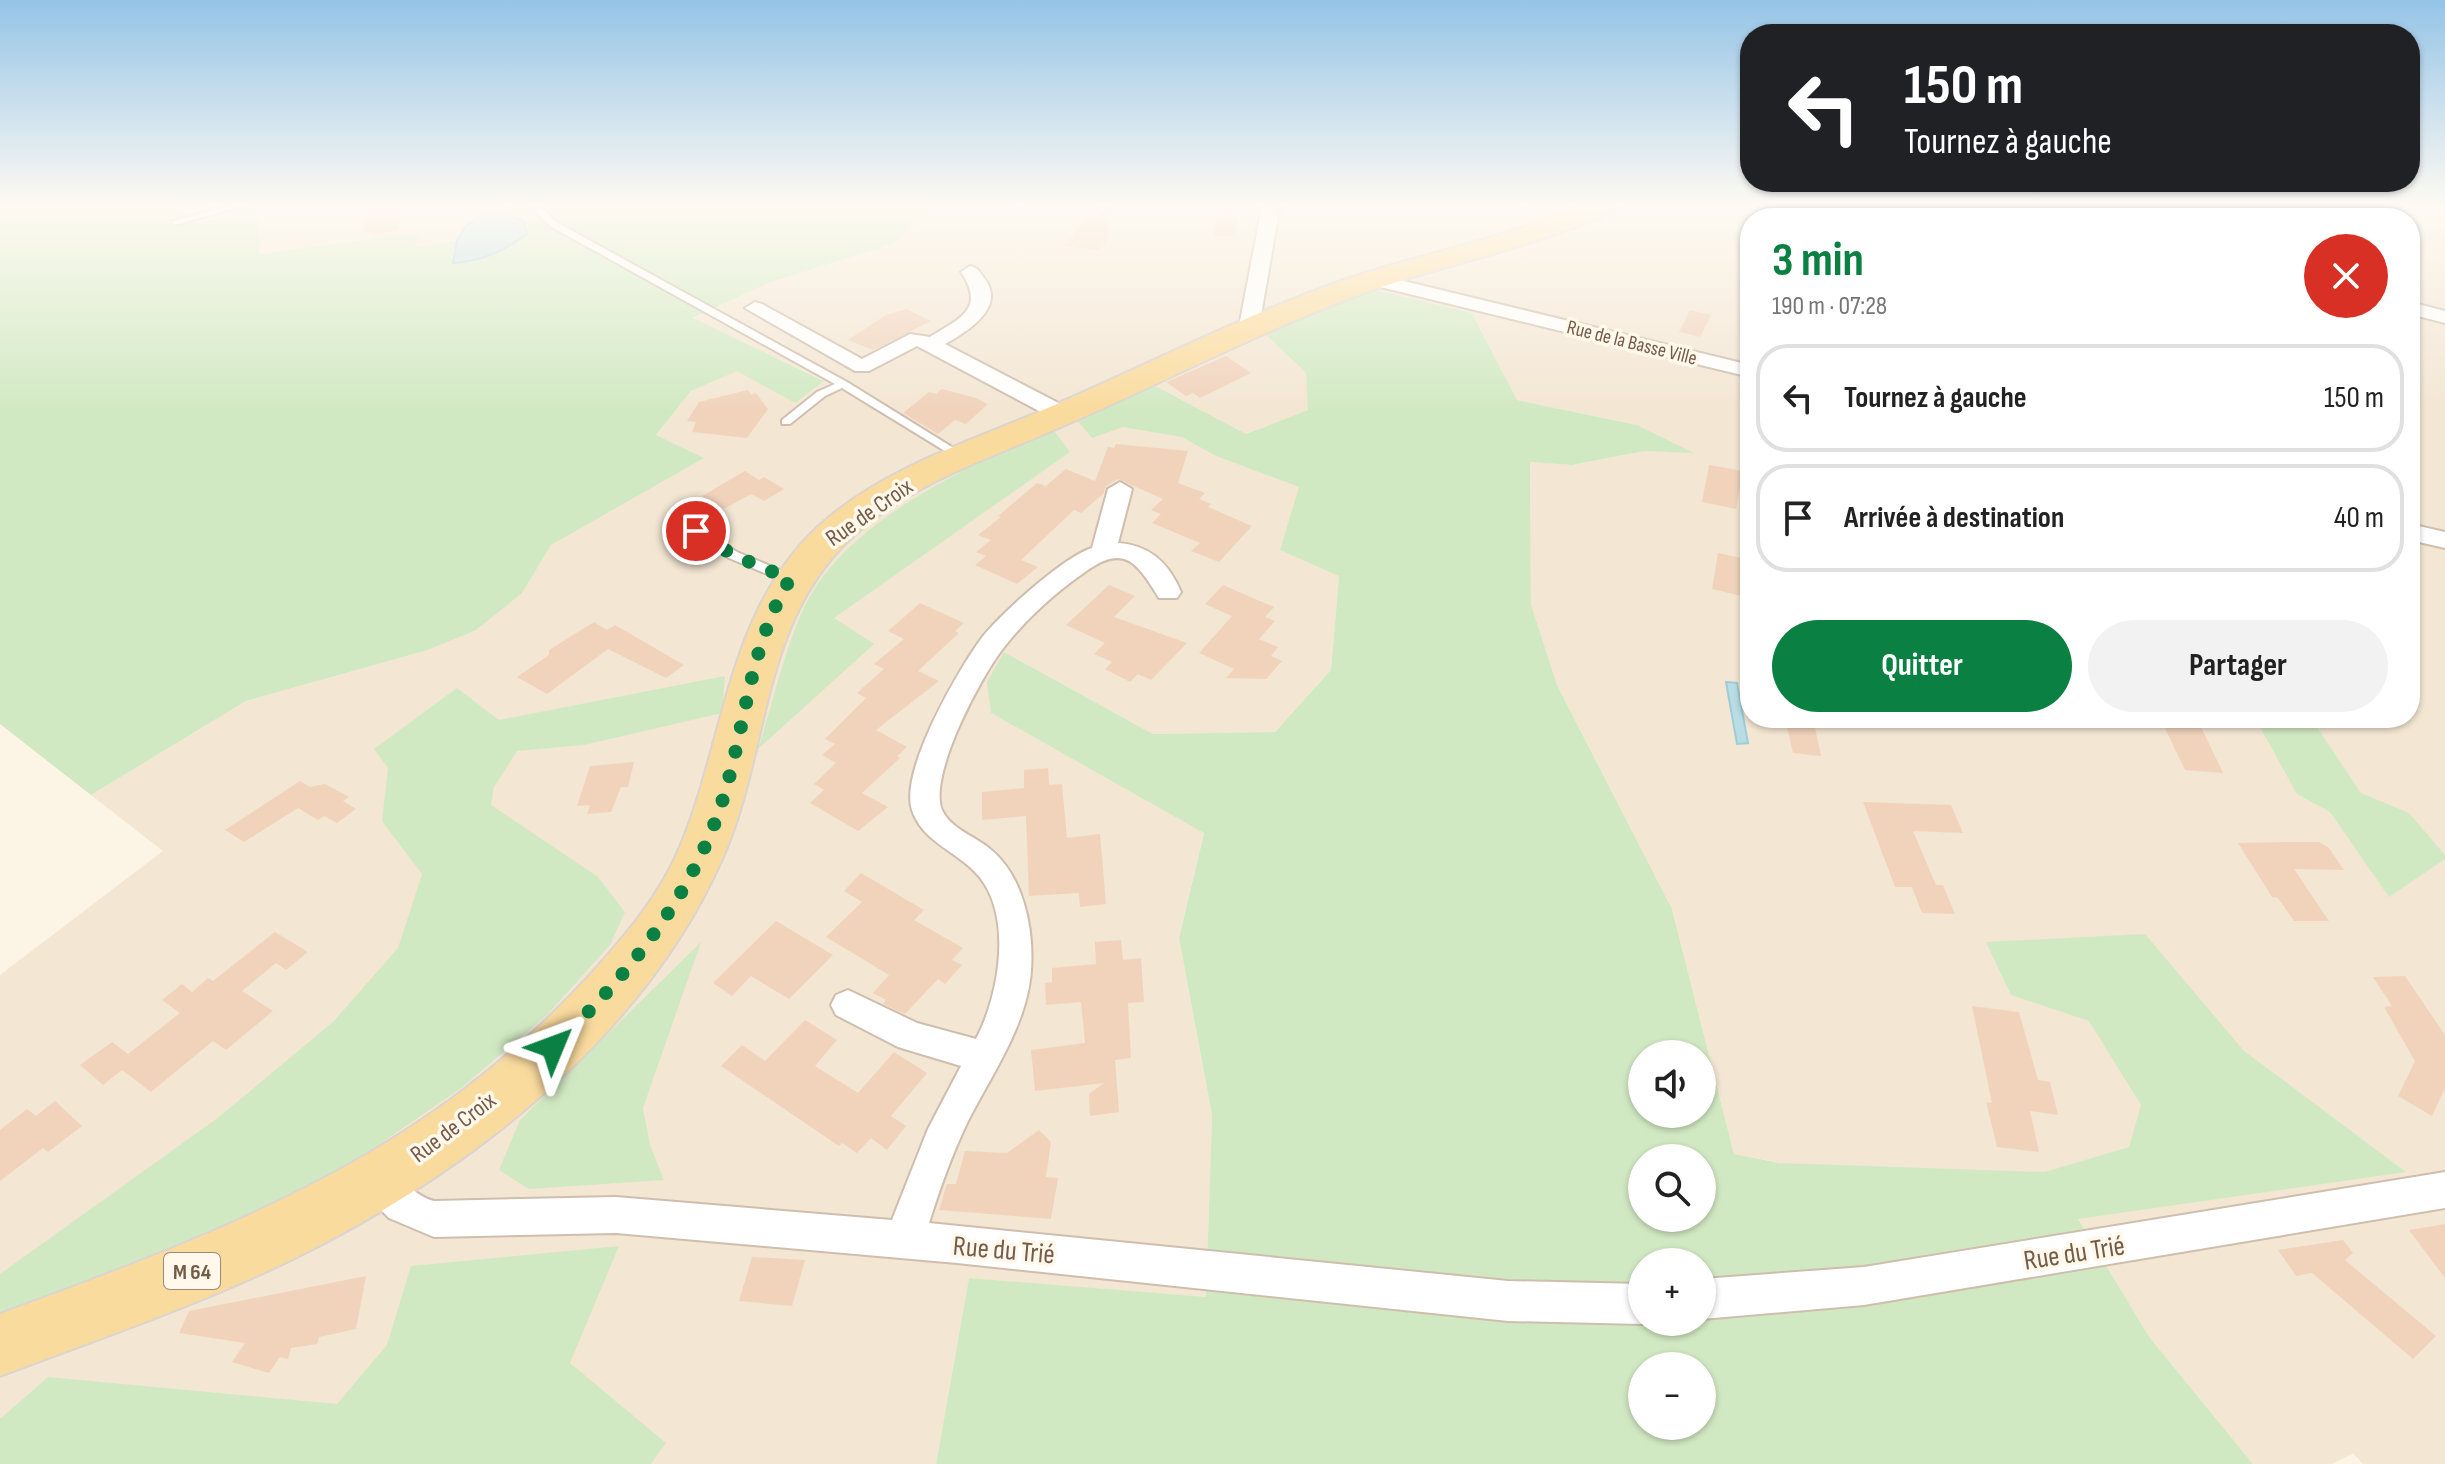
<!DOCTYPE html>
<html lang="fr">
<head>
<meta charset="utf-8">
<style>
	body { margin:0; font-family:"Sofia Sans Condensed",sans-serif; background:#f2f2f2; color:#222; height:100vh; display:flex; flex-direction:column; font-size:30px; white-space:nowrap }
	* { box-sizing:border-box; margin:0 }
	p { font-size:26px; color:#767676 }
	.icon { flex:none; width:44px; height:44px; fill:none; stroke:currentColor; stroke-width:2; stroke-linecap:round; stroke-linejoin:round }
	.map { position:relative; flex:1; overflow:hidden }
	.side { position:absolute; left:1740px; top:208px; width:680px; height:520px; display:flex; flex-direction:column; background:#fff; border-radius:32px; box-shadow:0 2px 6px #0004 }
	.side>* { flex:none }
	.guide { position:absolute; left:1740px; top:24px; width:680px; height:168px; border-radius:32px; box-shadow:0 2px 6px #0004; background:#202124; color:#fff; overflow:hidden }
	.tools { position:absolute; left:1628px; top:1040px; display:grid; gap:16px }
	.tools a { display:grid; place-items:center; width:88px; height:88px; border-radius:50%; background:#fff; box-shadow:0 2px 6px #0004; font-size:40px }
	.pin { position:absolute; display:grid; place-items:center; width:68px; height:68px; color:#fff; margin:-34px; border:4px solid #fff; border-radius:50%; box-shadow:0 2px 8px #0007 }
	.me { position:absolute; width:88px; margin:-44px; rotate:46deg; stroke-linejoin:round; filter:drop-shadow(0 0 6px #0008) }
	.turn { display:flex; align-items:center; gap:28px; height:168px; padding:0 32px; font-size:36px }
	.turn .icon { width:104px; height:104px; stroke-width:2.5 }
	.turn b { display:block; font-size:56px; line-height:68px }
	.round { display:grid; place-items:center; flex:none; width:84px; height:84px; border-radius:42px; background:#f2f2f2 }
	.overview { display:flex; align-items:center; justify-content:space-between; height:136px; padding:0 32px }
	h1 { font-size:48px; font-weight:700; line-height:60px; color:#0b8043 }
	.button { display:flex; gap:16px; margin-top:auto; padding:16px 32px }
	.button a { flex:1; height:92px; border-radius:48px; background:#0b8043; color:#fff; font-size:32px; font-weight:700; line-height:92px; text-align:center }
	.button a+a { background:#f2f2f2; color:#222 }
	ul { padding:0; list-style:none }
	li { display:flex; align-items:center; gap:24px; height:108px; margin:0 16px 12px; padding:0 16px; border:4px solid #e0e0e0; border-radius:32px }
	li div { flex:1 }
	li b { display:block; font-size:30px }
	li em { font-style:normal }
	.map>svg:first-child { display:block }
	.residential { fill:#f3e6d3; fill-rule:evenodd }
	.green { fill:#d1e9c3; fill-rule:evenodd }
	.water { fill:#b9dde5; stroke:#a0ccd7; stroke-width:2 }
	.building { fill:#f1d3bc }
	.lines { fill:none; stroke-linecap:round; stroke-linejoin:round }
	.service-casing { stroke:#cfbeae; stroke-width:4 }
	.minor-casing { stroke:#cfbeae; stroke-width:4 }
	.primary-casing { stroke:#dbd4d0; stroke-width:4 }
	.service { fill:#fff; fill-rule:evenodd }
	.minor { fill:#fff; fill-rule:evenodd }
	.primary { fill:#fadb9e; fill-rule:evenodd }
	.route { stroke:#0b8043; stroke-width:14; stroke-dasharray:0 25.2 }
	.labels { text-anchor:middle; stroke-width:7; stroke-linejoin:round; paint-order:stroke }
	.far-street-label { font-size:20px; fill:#745b4a; stroke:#fff8eb }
	.shield { fill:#fff8eb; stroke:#9e8a7a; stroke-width:2 }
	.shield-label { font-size:22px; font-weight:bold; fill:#745b4a }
	.street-label { font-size:24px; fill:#745b4a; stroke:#fff8eb }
	.near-street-label { font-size:28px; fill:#745b4a; stroke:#fff8eb }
</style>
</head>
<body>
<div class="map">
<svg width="2445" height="1464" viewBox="0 0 2445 1464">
	<rect width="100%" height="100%" fill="#fcf4e4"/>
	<g class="residential">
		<polygon points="210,206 491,206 492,208 466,226 457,240 414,248 405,234 259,254 212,220 195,223 194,213"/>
		<path d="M934,206h1511v1258h-82l-10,-11 -21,11h-79l-103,-126 -72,-119 -344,-65 -62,-245 -115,-224 -26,-81 -1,-142 42,3 73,-14 46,1 -54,-27 -120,-25 -45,-87 -208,20 42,40 3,37 -63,24 -29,22 82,31 40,89 -8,94 -56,62 -122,2 -149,-82 -13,61 213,119 -25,106 33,177 -6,183 -237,-20 -33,186h-517l-419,-45v-444l163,-124 -72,-56 155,-94 182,-51 94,-57 28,-48 153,-87 -47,-23 35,-44 46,-21 58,33 28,-23 -131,-61 79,-37 122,-38zM1750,218h660v500h-660z"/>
	</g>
	<g class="green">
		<polygon points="0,206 166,206 185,216 194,213 195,223 258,210 259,254 405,234 418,236 415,248 457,240 454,263 473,262 510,213 491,206 934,206 893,244 771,282 693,318 824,381 795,403 737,371 691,391 656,435 704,458 551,545 522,593 476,630 428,650 246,701 91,795 0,724"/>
		<path d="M1371,289l101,24 45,87 120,25 57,28 -49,-2 -73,14 -42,-3 1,142 26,81 115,224 62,245 46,9 265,9 84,-25 12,-42 -52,-84 -78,-26 -25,-53 159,-8 99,117 162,121 -328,47 72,119 103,126h-1317l33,-186 237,19 6,-182 -33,-177 25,-105 -213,-120 -4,-31 17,-30 149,82 122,-2 56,-62 8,-94 -59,-26 19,-63 -83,-31 -34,-19 -59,-10 -31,11 -15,-18 78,-34 91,48 62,-24 -2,-37 -42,-40zM1642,1054h60v60h-60zM1642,1158h60v60h-60zM1642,1262h60v60h-60zM1642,1366h60v60h-60z"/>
		<path d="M1051,427l19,25 -236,166 40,26 -116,105c14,-43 30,-114 51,-151 47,-83 160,-130 242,-171z"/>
		<polygon points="725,676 722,713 584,745 517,751 494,787 491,805 598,877 625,912 610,945 548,1014 460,1089 279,1213 0,1319 0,1274 219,1117 333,1022 398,948 422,874 382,821 388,768 374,749 457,688 499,720"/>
		<polygon points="2255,718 2311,718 2361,793 2409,813 2445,855 2445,859 2389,897 2330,812 2297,794"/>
		<polygon points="701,942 643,1108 650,1145 664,1180 529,1189 499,1170 520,1120"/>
		<polygon points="619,1246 570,1363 666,1443 651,1464 0,1464 0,1419 48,1377 337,1404 387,1345 411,1266"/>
	</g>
	<g class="water">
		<path d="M492,208l31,13 5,12c-22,17 -46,29 -75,30l4,-23 9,-14z"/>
		<polygon points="1726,682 1737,683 1748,743 1737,744"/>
	</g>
	<g class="building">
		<polygon points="1218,206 1239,213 1235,236 1213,236"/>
		<polygon points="405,207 398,230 375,235 362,230 369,211"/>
		<polygon points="1085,216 1108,218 1109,236 1104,246 1096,250 1066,246"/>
		<polygon points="906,309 931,321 873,350 848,340 886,315"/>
		<polygon points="1690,310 1711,315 1700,337 1679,332"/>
		<polygon points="1226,356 1251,373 1200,398 1193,393 1186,396 1166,382"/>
		<polygon points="942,389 976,398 988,404 966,424 955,420 938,434 903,413 929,392 936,394"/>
		<polygon points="748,390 751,395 756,393 768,409 747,438 692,432 696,422 687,421 699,402"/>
		<polygon points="1116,444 1188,451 1178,483 1205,493 1199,499 1211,504 1208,507 1252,526 1219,562 1191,551 1200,543 1152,523 1161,514 1151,510 1163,499 1118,479 1106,486 1103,494 1081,513 1074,510 1021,560 1038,567 1017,584 975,565 986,556 976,552 991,540 978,535 1001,517 998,516 1037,483 1046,486 1066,469 1095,481 1108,447 1114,448"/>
		<polygon points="1709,465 1743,471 1736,509 1702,502"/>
		<polygon points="745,471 759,480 764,477 784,489 764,501 751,494 724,509 702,496"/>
		<polygon points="1718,553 1750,560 1750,598 1712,589"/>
		<polygon points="1109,585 1135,596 1114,617 1187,643 1151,680 1138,674 1130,682 1105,669 1112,662 1094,654 1105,643 1066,625"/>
		<polygon points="1223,585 1274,607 1265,617 1275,621 1259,639 1278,647 1271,656 1282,661 1266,679 1226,678 1234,669 1199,653 1232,616 1205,604"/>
		<polygon points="920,603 964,623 955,631 959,633 918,671 939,681 876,730 907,747 897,756 900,758 862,793 888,807 858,831 810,803 824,790 814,784 836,763 822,755 835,744 825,739 866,698 857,693 884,669 874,664 904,639 888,631"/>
		<polygon points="594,622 607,630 615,625 684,665 666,678 608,649 547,694 517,677 549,655 549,650"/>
		<polygon points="1785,718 1813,718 1821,756 1793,753"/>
		<polygon points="2160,718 2191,718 2196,726 2201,727 2223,773 2185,770"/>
		<polygon points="634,762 628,787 621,787 611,812 587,814 590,805 577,806 590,766"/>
		<polygon points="1048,768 1049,785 1062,784 1067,838 1100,834 1106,904 1080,907 1079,893 1029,896 1026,816 982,820 982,792 1024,788 1024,770"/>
		<polygon points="300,781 310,787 325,784 349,797 343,801 356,809 337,823 324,816 318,820 298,808 244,842 225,830"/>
		<polygon points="1863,802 1951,805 1963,833 1913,831 1936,885 1943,885 1955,914 1922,913 1912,887 1895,887"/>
		<polygon points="2295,842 2319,842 2329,848 2344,870 2294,869 2329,921 2294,921 2278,898 2272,897 2238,843"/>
		<polygon points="861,873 924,910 914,920 963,948 952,960 962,965 945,984 938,979 905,1014 883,1004 886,1000 873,993 889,975 826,937 862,902 844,891"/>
		<polygon points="776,921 833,955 789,999 751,976 732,996 713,983"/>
		<polygon points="275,932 308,952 286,970 276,963 242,991 273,1011 226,1050 213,1041 151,1092 122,1070 103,1085 80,1065 112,1042 128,1054 180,1013 162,1000 182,984 192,992 208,978 213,981"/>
		<polygon points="1121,940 1123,960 1141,958 1144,1002 1128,1003 1131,1058 1115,1060 1119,1112 1090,1116 1089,1094 1104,1083 1035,1091 1031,1050 1085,1043 1081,1002 1046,1005 1045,983 1052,982 1052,968 1096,964 1095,942"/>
		<polygon points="2405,976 2445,1035 2445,1088 2432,1116 2398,1096 2415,1061 2384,1007 2392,1006 2373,977"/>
		<polygon points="1972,1006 2019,1012 2038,1080 2050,1082 2058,1115 2030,1111 2039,1152 1997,1147 1986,1102 1992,1103"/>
		<polygon points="805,1020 837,1040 815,1066 858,1093 894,1052 927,1073 891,1116 906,1126 887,1150 871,1138 857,1153 842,1143 839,1146 721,1066 742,1045 765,1061"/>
		<polygon points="55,1101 82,1126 48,1152 43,1148 0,1181 0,1130 27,1109 36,1116"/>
		<polygon points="1039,1130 1051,1142 1046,1177 1058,1178 1051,1219 939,1210 947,1184 956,1184 965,1151 1007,1153"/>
		<polygon points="2445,1224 2445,1278 2409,1230"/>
		<polygon points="2343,1240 2353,1253 2345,1260 2436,1336 2413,1359 2312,1273 2296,1276 2278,1250"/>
		<polygon points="752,1257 805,1260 792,1306 739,1301"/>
		<polygon points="366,1276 356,1329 319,1337 317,1344 291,1348 288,1359 280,1357 269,1373 232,1362 245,1343 179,1333 189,1311"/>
	</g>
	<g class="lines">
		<g class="service-casing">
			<g id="service">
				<polygon points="226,206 242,206 175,225 171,222"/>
				<polygon points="530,206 540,206 556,222 847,382 968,457 962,460 958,459 842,388 825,396 790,424 782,424 782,420 817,392 835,384 550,226"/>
				<polygon points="1097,206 1106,206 1109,211 1102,213"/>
				<polygon points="696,527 737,552 794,576 796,579 790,583 786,582 729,558 692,534 690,531"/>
			</g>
		</g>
		<g class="minor-casing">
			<g id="minor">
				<polygon points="1262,206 1280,206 1258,332 1248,338 1238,332"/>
				<polygon points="2000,206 2031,206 2064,218 2034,218"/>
				<path d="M970,266c8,2 9,5 14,12 23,29 -16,53 -39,66l125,65 3,5 -3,5h-16l-137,-73 -48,25h-14l-110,-63 10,-6 7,2 100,55 48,-25 20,3c30,-19 56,-28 31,-65z"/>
				<polygon points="1375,274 1750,365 1750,377 1368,284 1365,280 1368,276"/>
				<polygon points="2410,302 2445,311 2445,323 2410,314"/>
				<path d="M1120,482l12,7 -14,54c32,2 51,20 63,49l-4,6h-18c-21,-33 -33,-56 -74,-26 -28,19 -59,47 -80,74 -22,26 -80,134 -62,166 9,17 33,25 47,37 34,27 44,81 41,122 -4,54 -39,103 -63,150 -16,33 -28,67 -39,102l579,58 134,3v38h4l-4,2 -134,-3 -551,-58 -341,-30 -182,4 -45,-19 -24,-24 -5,-13 5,-13 13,-5c22,9 32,32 56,38l182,-4 276,23 36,-91 33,-63 -63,-19 -62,-32 -5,-10 5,-10 12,-5 69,33 59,16c24,-45 39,-131 -4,-170 -21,-20 -50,-29 -60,-59 -13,-39 48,-144 72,-175 19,-23 81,-79 108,-87l16,-59z"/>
				<polygon points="2410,524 2445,532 2445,548 2410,540"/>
				<polygon points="2445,1172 2445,1208 1864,1305 1702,1319 1702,1279 1864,1267"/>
			</g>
		</g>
		<g class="primary-casing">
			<path id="primary" d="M1577,206h38l-4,6c-80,37 -167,52 -250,82 -102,38 -199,89 -298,132 -73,32 -155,58 -213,113 -90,85 -80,211 -127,318 -79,181 -257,317 -430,402 -95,46 -195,80 -293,117v-62c223,-82 420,-155 586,-335 36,-39 73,-82 94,-132 47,-112 47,-245 148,-329 60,-50 137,-75 208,-105 103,-44 203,-96 308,-133 77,-27 159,-40 233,-74z"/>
		</g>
		<use href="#service" class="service"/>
		<use href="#minor" class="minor"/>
		<use href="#primary" class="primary"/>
	</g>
	<linearGradient id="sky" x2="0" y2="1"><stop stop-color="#95c4e7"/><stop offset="0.5" stop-color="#fefaf3"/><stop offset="1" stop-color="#fefaf3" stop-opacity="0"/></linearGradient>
	<rect width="2445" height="411" fill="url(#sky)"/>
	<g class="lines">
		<path class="route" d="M553,1047c73,-69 140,-151 170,-248 23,-74 26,-152 67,-220l-57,-24 -37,-24"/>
	</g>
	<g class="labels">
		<g class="far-street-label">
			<text transform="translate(1632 342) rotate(14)" y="7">Rue de la Basse Ville</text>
		</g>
		<rect class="shield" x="164" y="1253" width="56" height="36" rx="6"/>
		<g class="shield-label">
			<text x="192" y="1279">M 64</text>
		</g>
		<g class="street-label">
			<text transform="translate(869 512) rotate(-35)" y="8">Rue de Croix</text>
			<text transform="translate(453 1127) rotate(-37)" y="8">Rue de Croix</text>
		</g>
		<g class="near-street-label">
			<text transform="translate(1004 1249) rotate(5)" y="10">Rue du Trié</text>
			<text transform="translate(2074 1252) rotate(-9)" y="10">Rue du Trié</text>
		</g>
	</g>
</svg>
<div class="tools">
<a><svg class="icon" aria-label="sound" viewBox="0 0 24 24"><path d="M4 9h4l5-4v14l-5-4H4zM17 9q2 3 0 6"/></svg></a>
<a><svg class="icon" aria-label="search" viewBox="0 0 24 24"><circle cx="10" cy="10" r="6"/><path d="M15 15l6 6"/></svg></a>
<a>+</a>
<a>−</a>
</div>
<div class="pin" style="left:696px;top:531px;background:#d93025"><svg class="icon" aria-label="arrive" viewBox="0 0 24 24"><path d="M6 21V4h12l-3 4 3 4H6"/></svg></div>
<svg class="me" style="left:553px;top:1047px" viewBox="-20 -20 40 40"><path d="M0-17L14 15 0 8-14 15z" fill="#0b8043" stroke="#fff" stroke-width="4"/></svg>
<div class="guide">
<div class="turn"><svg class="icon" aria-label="left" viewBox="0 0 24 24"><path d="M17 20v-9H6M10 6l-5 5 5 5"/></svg><div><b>150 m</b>Tournez à gauche</div></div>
</div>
<section class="side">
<div class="overview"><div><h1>3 min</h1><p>190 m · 07:28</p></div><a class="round" style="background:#d93025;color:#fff"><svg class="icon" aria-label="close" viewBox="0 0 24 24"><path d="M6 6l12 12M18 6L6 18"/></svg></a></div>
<ul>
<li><svg class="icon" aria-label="left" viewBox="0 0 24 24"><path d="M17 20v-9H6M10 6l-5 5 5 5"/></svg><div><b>Tournez à gauche</b></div><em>150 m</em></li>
<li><svg class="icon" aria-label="arrive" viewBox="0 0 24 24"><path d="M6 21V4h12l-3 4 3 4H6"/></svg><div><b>Arrivée à destination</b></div><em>40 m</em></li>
</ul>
<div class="button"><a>Quitter</a><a>Partager</a></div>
</section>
</div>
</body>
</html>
